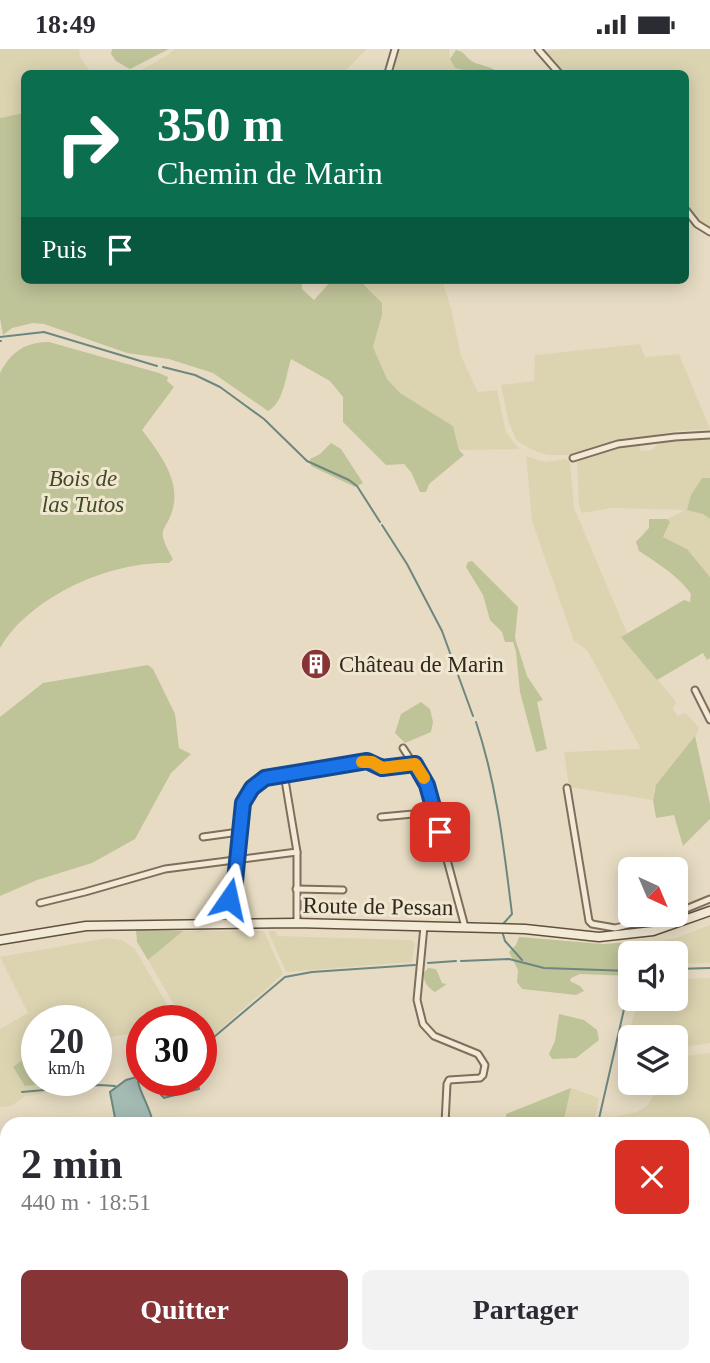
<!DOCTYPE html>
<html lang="fr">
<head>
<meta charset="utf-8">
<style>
	body { margin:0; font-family:Georgia,serif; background:#f2f2f3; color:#2b2b33; height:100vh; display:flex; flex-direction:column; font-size:26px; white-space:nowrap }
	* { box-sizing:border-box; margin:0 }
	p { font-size:23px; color:#7c7c81 }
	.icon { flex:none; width:38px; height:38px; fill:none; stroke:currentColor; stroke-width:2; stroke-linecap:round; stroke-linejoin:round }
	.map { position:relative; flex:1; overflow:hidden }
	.drawer { position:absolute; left:0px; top:1068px; width:710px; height:247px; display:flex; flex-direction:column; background:#fff; border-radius:21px 21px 0 0; box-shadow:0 4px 18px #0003 }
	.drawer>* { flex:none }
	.guide { position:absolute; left:21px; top:21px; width:668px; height:214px; border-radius:10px; box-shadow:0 4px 18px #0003; background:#0b6e4f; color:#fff; overflow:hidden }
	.needle { width:46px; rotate:136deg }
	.tools { position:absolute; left:618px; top:808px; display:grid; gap:14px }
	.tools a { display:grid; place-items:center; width:70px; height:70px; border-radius:10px; background:#fff; box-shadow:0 4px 18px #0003; font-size:35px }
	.speed { position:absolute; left:21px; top:956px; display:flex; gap:14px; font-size:35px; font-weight:700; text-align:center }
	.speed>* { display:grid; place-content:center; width:91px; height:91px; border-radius:50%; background:#fff; box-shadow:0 4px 18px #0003; line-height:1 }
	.speed small { font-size:18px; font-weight:400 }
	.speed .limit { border:10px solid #d22; background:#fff; color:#111 }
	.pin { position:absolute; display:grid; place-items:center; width:60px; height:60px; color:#fff; margin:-30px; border-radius:14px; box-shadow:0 4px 10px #0006 }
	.me { position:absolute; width:77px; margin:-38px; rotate:11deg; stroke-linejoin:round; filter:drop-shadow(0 0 5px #0008) }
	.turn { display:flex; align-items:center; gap:24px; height:147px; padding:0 21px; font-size:32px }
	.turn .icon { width:91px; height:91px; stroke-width:2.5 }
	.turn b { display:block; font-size:49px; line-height:60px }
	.then { display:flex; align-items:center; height:66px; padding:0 21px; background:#0003; gap:14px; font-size:26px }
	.round { display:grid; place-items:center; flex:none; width:74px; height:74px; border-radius:10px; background:#f2f2f3 }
	.head { display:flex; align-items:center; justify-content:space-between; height:119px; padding:0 21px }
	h1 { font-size:42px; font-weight:700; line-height:52px }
	.action { display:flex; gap:14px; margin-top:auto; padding:14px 21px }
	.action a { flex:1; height:80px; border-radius:10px; background:#863436; color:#fff; font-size:28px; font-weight:700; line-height:80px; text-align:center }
	.action a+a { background:#f2f2f3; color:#2b2b33 }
	.status { display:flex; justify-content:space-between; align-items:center; height:49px; padding:0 35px; background:#fff; direction:ltr }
	.status svg { height:19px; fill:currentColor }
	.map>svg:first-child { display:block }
	.farmland { fill:#dcd4b1 }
	.green { fill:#bfc398 }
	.water { fill:#a4bbb4; stroke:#6d8780; stroke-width:2 }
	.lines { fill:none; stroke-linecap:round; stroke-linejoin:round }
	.stream { stroke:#6d8780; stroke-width:2 }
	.street-casing { stroke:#7f6e5c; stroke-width:9 }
	.secondary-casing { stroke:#61503f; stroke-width:11 }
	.street { stroke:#f3ead5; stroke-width:5 }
	.secondary { stroke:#f3ead5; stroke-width:8 }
	.route-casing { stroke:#114b97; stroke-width:18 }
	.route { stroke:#1a73e8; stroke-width:12 }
	.slow { stroke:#f59e0b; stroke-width:12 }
	.labels { text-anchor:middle; stroke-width:6; stroke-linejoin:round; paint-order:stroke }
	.park-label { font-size:23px; font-style:italic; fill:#424a27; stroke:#f0e7d1 }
	.poi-label { font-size:23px; fill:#31271e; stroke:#f0e7d1; text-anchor:start }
	.street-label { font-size:23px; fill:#31271e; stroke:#f0e7d1 }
</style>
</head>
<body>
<div class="status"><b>18:49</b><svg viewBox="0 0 49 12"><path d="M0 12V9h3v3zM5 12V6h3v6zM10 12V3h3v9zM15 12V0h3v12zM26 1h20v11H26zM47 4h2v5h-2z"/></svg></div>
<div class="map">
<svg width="710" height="1314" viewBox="0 0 710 1314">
	<rect width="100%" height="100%" fill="#e7dcc3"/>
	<g class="farmland">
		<polygon points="0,0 79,0 80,8 91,24 24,24 24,64 0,69"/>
		<polygon points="174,0 367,0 343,24 136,24 168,6"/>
		<polygon points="398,0 449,0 450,10 455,19 474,24 391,24"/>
		<polygon points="567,0 710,0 710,179 698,170 686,153 686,24 562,24 547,6 546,2"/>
		<polygon points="359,231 442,231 451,259 461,307 478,343 497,341 506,383 519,400 459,401 453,377 400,344 387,330 373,298 382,266"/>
		<polygon points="640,295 645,308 679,305 710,380 677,382 619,392 574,406 547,406 530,400 516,391 508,371 501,336 534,332 535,306"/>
		<polygon points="710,390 710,429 702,430 691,446 688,461 703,465 710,470 710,528 687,500 663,488 670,474 667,470 685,461 612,459 582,464 579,457 577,413 607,400 639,396 641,402 652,401 660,392"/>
		<polygon points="526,407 545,413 565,410 570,413 574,459 627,584 622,588 676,653 673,660 677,667 686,664 699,679 696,687 654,740 653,751 569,738 564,703 641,700 587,601 574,592 532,472"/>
		<polygon points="710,876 710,914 676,915 676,905 646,905 645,895 676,889"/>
		<polygon points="183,882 264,882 283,925 210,989 201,993 201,971 183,971 148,911"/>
		<polygon points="268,882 275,882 278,887 412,891 415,895 412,913 286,923"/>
		<polygon points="107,889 122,891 135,900 176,971 142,971 142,983 96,990 96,971 37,971 37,1031 55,1031 58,1042 26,1047 11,1057 0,1058 0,980 28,964 0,908"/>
		<polygon points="710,929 710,994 676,999 676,989 630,989 630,1012 621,1015 638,950 676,950 676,930"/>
		<polygon points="710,1004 710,1310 692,1309 665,1314 609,1314 608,1307 704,1307 704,1074 610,1074 612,1068 637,1063 648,1056 661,1034 676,1034 676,1008"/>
		<polygon points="571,1039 599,1049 594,1074 563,1074"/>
		<polygon points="238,1307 320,1307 318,1314 232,1314"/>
		<polygon points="326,1307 420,1307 408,1314 324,1314"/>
		<polygon points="429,1307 488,1307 480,1314 431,1314"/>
		<polygon points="498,1307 580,1307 583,1314 490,1314"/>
	</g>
	<g class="green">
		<polygon points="112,0 169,0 130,20 116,12 111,5"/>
		<path d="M456,1c9,2 8,5 14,10 8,6 19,5 28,12l-24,1 -19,-5 -5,-9z"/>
		<path d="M24,64v167h277l1,9 12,11 18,-20h27l23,23v12l-9,32 14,32 13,14 53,33 6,24 5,5 -35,29 -3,8h-6l-9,-20 -7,-8 -18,1 -43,-43v-25l-13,-16 -39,-22c-5,15 -7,44 -23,52l-55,-38 -44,-14 -42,-6 -83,-29 -11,-1 -21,5 -9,7 -3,-17v-200z"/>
		<path d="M49,293l110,31 9,4 -1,4 7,6 -32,43c15,20 36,46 32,73 -5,31 -22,20 -1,56l-4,4c-58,-2 -139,33 -169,85v-275c11,-21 25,-31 49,-31z"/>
		<polygon points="331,394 341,400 363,434 355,438 311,417 310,410 320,405"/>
		<polygon points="702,429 710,429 710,470 703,465 687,461 691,446"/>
		<path d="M649,470h18l3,3 -7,15 24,12 23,28v81l-3,2 -4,-7 -46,27 -36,-43 63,-37 6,2 1,-8c-12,-18 -34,-31 -52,-43l-3,-9 13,-14z"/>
		<polygon points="472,512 518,558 515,589 527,627 543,651 537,653 547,700 536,703 520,643 516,603 513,593 505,593 502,583 490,571 483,546 466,518 468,513"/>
		<polygon points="148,616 153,620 175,665 179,699 191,705 171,724 135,790 92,814 37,831 0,847 0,668 43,634"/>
		<polygon points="421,653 430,660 433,673 431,683 405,694 395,684 401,665"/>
		<polygon points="695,687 710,755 710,770 683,797 674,766 656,769 653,751 656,736"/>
		<polygon points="136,881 183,882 148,911 137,893"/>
		<polygon points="519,888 603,895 646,892 646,905 630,905 630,927 580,925 571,929 570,932 580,937 584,942 576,946 522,940 517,933 518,921 509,903 516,896"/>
		<path d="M428,919l8,1 6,14 5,1 -12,8c-7,-4 -12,-10 -11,-19z"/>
		<polygon points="559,965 584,971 597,981 599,991 576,1009 552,1010 549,1005 555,992"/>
		<polygon points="37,1011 37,1031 40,1031 42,1035 25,1037 13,1018 21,1012 27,1014"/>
		<polygon points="571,1039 563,1074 506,1074 506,1065"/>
		<polygon points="0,1147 7,1150 7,1307 177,1307 181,1314 0,1314"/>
	</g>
	<g class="water">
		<path d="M140,1027l2,2 -4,4c4,15 12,26 15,41h-37l-6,-31 16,-12z"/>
		<polygon points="157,1031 197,1031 199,1040 164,1049 161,1046"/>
	</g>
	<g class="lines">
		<g class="stream">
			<polyline points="0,288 44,283 157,317"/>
			<polyline points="0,292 1,292"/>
			<polyline points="163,318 195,326 220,338 264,370 307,412 349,431 357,437 380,473"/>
			<polyline points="382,476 407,515 442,582 473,667"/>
			<path d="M476,673c21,63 28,127 36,192l-9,10"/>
			<polyline points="502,882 505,892 522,911"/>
			<polyline points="461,912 509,910 544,919 630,922"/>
			<polyline points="428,914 456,912"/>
			<polyline points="676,920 710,919"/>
			<polyline points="201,999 285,928 312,923 415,916"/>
			<polyline points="22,1043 100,1036 115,1037"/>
			<polyline points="598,1074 630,934"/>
			<polyline points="483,1314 491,1307"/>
		</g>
		<g class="street-casing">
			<g id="street">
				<polyline points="538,0 559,24"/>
				<polyline points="388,24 395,0"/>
				<polyline points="686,161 697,175 710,183"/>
				<polyline points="573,409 618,395 675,388 710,386"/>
				<polyline points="695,641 710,671"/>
				<polyline points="403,699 427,736 465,878"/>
				<polyline points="284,725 297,803 297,874"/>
				<polyline points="567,739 589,872 592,875 615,879 669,866"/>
				<polyline points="381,768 435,763"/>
				<polyline points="203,788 239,783"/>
				<polyline points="296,840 343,841"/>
				<path d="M229,850l5,-8 9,-88c4,-12 11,-19 22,-25l102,-17 15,7 33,-4"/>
				<polyline points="40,854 85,843 165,820 297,803"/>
				<polyline points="676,864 710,850"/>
				<polyline points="424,877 417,951 423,975 434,987 478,1005 485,1016 483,1026 480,1029 449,1031 447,1035 445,1074"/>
			</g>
		</g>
		<g class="secondary-casing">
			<polyline id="secondary" points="0,891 86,877 297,874 525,880 599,888 653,882 710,862"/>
		</g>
		<use href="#street" class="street"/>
		<use href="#secondary" class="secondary"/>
	</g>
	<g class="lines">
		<g class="route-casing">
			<polyline id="route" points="229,850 234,842 243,754 252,739 265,729 367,712 382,719 415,715 427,736 440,783"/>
		</g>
		<use href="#route" class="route"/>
		<polyline class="slow" points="362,713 372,713 382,719 415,715 424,729"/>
	</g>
	<defs>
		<g id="building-disc" transform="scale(1.575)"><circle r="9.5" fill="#863436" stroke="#f0e7d1"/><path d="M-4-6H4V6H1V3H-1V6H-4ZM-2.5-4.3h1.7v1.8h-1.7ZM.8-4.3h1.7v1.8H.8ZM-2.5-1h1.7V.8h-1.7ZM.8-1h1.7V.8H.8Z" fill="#fff"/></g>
	</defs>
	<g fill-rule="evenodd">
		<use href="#building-disc" x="316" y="615"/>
	</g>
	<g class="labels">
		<g class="park-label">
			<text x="83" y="437">Bois de<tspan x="83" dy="26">las Tutos</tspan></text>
		</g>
		<g class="poi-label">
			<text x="339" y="623">Château de Marin</text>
		</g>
		<g class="street-label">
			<text transform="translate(378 857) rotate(1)" y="8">Route de Pessan</text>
		</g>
	</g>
</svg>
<div class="tools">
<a><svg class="needle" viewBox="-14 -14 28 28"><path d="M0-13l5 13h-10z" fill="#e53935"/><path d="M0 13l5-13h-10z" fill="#7c7c81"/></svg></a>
<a><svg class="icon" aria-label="sound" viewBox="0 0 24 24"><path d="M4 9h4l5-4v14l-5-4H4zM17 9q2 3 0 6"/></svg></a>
<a><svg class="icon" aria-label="layers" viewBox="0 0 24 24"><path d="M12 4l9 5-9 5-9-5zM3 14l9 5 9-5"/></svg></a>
</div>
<div class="speed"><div>20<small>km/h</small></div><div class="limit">30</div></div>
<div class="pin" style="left:440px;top:783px;background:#d93025"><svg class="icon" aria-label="arrive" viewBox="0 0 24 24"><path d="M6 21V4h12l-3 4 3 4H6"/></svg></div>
<svg class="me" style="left:229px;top:850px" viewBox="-20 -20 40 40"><path d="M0-17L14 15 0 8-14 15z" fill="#1a73e8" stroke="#fff" stroke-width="4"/></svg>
<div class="guide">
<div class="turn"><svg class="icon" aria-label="right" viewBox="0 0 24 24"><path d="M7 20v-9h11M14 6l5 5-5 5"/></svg><div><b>350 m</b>Chemin de Marin</div></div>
<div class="then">Puis<svg class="icon" aria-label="arrive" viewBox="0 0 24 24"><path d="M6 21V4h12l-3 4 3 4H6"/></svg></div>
</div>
<section class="drawer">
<div class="head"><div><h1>2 min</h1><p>440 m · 18:51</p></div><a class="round" style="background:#d93025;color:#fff"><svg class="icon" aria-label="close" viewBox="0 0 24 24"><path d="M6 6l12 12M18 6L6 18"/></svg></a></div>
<div class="action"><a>Quitter</a><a>Partager</a></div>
</section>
</div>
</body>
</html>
